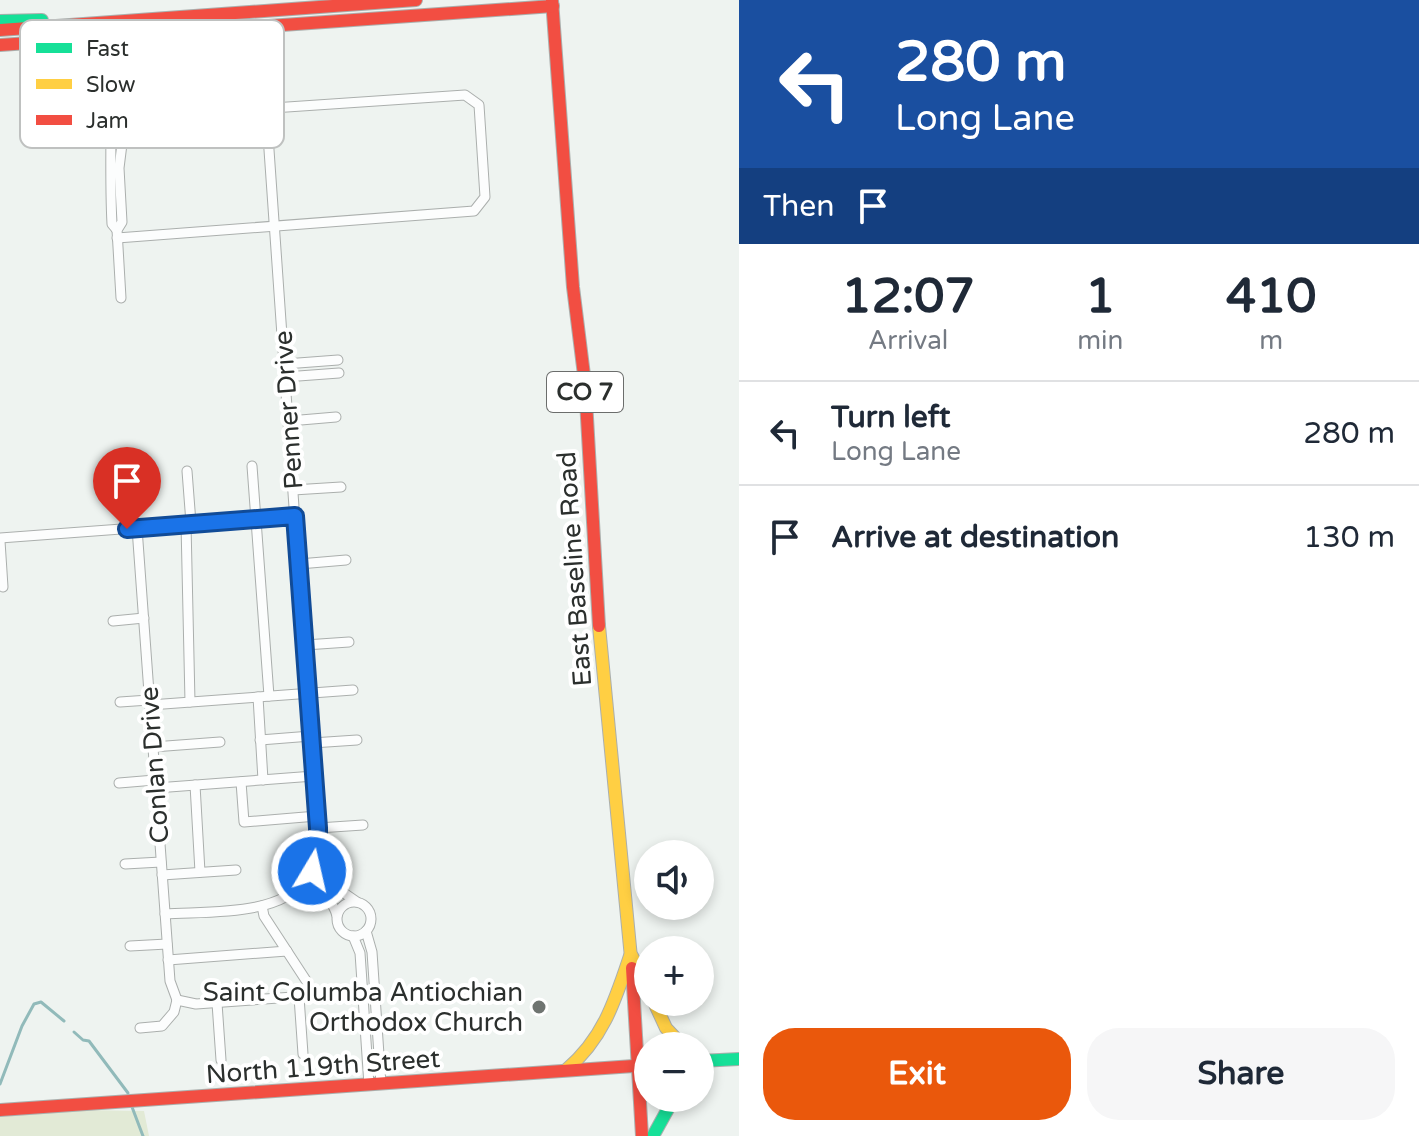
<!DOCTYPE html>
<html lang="en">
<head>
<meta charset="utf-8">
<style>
	body { margin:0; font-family:"Varela Round",sans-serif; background:#f6f6f7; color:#1f2937; height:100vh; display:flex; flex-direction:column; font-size:30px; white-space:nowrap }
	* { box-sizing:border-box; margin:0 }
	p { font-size:26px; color:#747a83 }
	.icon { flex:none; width:44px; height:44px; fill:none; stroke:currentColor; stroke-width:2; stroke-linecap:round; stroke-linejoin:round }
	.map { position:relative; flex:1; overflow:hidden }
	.sheet { display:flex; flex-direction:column; background:#fff; width:680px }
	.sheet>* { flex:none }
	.banner { background:#1a4fa0; color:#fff; overflow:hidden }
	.fabs { position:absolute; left:634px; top:840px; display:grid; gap:16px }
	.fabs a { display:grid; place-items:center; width:80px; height:80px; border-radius:50%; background:#fff; box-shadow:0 4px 12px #0003; font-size:40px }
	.pin { position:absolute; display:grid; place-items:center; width:68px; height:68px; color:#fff; margin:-82px -34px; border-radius:50% 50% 50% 0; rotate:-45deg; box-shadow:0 0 8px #0007 }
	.pin .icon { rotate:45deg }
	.me { position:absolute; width:88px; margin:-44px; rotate:9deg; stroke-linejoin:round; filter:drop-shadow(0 0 6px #0008) }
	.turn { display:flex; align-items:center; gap:28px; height:168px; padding:0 24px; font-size:36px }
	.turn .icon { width:104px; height:104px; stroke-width:2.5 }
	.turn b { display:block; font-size:56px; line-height:68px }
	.then { display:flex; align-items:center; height:76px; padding:0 24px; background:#0003; gap:16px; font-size:30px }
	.eta { display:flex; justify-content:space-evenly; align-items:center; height:136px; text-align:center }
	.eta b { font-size:48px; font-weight:700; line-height:56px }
	.primary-button { display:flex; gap:16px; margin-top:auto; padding:16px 24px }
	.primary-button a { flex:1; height:92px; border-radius:32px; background:#ea580c; color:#fff; font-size:32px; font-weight:700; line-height:92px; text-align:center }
	.primary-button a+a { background:#f6f6f7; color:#1f2937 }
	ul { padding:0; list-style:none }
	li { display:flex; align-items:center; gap:24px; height:104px; padding:0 24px; border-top:2px solid #e0e1e3 }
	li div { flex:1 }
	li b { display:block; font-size:30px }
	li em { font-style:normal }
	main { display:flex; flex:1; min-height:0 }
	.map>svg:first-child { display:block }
	.green { fill:#e2ead6 }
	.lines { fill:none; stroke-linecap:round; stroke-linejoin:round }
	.stream { stroke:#91baba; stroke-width:3 }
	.street-casing { stroke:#abafad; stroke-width:11 }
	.fast-casing { stroke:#abafad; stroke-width:14 }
	.slow-casing { stroke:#abafad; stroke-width:14 }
	.jam-casing { stroke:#abafad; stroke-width:14 }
	.street { stroke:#fcfdfd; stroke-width:9 }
	.fast { stroke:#16e098; stroke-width:12 }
	.slow { stroke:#ffcf43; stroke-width:12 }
	.jam { stroke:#f24e42; stroke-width:12 }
	.route-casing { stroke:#114b97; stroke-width:20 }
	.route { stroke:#1a73e8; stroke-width:14 }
	.poi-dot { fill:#6f7471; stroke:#fff; stroke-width:3 }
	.labels { text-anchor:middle; stroke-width:8; stroke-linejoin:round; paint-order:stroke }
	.shield { fill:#fff; stroke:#6b6d6c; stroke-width:2 }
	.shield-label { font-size:24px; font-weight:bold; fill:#2b2f2d }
	.street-label { font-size:26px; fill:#2b2f2d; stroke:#fff }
	.poi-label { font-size:26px; fill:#2b2f2d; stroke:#fff; text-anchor:end }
	.key { fill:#fff; stroke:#bfc1c0; stroke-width:2 }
	.key-label { font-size:22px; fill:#2b2f2d }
</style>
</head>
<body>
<main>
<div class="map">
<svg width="739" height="1136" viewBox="0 0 739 1136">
	<rect width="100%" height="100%" fill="#eef3f0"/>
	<polygon class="green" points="82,1110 144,1111 149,1136 0,1136 0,1117"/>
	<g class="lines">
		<g class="stream">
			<polyline points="74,1032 83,1040 89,1041 128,1093"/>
			<polyline points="0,1084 22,1026 34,1004 41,1002 64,1021"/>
			<polyline points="132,1107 143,1136"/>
		</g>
		<g class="street-casing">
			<g id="street">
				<polyline points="112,21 114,57 119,63 123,136 119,168 122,222 117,230 121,298"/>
				<path d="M114,57l-5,6c4,54 0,107 3,161l5,6"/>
				<polyline points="117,238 474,211 485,197 479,105 465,95 122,118"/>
				<polyline points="285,364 338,360"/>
				<polyline points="285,377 339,373"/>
				<polyline points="289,421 336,417"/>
				<polyline points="252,466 269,696"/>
				<polyline points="187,471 191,523"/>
				<polyline points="123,475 127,529"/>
				<polyline points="293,490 341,487"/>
				<polyline points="186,524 190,702"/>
				<polyline points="137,528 170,981 177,1000"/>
				<polyline points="0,538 295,516"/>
				<polyline points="0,541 3,587"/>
				<polyline points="299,564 346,560"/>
				<polyline points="113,621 144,618"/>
				<polyline points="305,645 349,642"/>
				<polyline points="258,697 263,780"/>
				<polyline points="120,702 149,700"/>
				<polyline points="150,705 353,690"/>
				<polyline points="260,740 311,736"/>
				<polyline points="312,743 357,740"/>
				<polyline points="153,747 220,742"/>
				<polyline points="241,782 244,822 317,816"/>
				<polyline points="119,783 155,780"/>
				<polyline points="195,785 200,872"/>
				<polyline points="156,788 314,776"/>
				<polyline points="318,828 363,825"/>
				<polyline points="125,864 161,862"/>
				<polyline points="312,871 357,902"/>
				<polyline points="162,875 236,870"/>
				<path d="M306,881c13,10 27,18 31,35"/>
				<circle cx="354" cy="919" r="17"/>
				<polyline points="262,906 264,916 309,985 310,996"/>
				<path d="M165,914c42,-3 114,3 142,-35 6,-8 8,-19 11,-29l-52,-743"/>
				<polyline points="366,931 372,952 381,1084"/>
				<polyline points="353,936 360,953 369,1085"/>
				<polyline points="130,946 167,944"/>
				<polyline points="168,960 287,951"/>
				<polyline points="299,997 303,1054"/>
				<polyline points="177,1000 196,1004 363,992"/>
				<polyline points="217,1003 221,1060"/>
				<polyline points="140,1028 162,1026 174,1012 177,1000"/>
			</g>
		</g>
		<g class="fast-casing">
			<g id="fast">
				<polyline points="0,21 42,20"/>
				<polyline points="700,1061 739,1059"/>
				<polyline points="653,1136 674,1098"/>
			</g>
		</g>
		<g class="slow-casing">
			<g id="slow">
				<polyline points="599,626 632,968"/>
				<polyline points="632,956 648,990"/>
				<polyline points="654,1002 666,1028 683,1046"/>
				<path d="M566,1070c37,-31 49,-69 64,-114"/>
			</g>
		</g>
		<g class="jam-casing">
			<g id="jam">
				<polyline points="552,0 573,287 585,383 599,626"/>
				<polyline points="0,30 416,0"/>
				<polyline points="0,45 553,6"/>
				<polyline points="632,968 642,1136"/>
				<polyline points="0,1110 648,1065"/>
			</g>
		</g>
		<use href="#street" class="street"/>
		<use href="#fast" class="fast"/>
		<use href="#slow" class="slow"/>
		<use href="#jam" class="jam"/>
	</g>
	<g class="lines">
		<g class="route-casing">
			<polyline id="route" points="127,529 295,516 318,828 318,850 312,871"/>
		</g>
		<use href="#route" class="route"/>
	</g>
	<circle class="poi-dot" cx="539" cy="1007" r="8"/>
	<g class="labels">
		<rect class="shield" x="547" y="372" width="76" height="40" rx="6"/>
		<g class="shield-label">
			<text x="585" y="400">CO 7</text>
		</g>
		<g class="street-label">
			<text transform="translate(288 410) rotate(-94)" y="9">Penner Drive</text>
			<text transform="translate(574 569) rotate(-94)" y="9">East Baseline Road</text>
			<text transform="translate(154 765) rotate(-94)" y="9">Conlan Drive</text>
			<text transform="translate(323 1066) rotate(-4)" y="9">North 119th Street</text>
		</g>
		<g class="poi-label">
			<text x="523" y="1001">Saint Columba Antiochian<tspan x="523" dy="30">Orthodox Church</tspan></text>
		</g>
	</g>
	<rect x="20" y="20" width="264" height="128" rx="12" class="key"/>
	<rect x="36" y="43" width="36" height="10" fill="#16e098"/>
	<rect x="36" y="79" width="36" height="10" fill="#ffcf43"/>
	<rect x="36" y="115" width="36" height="10" fill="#f24e42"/>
	<g class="key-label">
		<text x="86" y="56">Fast</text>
		<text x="86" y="92">Slow</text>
		<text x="86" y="128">Jam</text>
	</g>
</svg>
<div class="fabs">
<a><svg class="icon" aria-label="sound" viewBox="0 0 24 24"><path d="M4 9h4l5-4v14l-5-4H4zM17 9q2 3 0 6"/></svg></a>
<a>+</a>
<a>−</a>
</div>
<div class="pin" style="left:127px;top:529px;background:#d93025"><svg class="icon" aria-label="arrive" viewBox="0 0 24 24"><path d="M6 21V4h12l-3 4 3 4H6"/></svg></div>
<svg class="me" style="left:312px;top:871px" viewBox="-20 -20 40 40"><circle r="17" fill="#1a73e8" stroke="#fff" stroke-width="3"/><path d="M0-11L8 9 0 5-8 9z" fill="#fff"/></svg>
</div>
<section class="sheet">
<div class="banner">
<div class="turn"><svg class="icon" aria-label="left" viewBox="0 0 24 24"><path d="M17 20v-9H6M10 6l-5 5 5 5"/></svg><div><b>280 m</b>Long Lane</div></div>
<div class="then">Then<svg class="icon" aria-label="arrive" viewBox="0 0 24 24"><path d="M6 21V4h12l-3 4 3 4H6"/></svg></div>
</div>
<div class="eta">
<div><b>12:07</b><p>Arrival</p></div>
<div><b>1</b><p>min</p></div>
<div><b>410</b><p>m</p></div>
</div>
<ul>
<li><svg class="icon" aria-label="left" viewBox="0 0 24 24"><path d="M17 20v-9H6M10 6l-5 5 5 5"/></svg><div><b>Turn left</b><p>Long Lane</p></div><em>280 m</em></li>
<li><svg class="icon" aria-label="arrive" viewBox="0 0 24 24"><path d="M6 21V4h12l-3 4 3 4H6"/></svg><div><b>Arrive at destination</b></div><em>130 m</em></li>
</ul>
<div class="primary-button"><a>Exit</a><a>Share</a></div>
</section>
</main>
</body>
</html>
